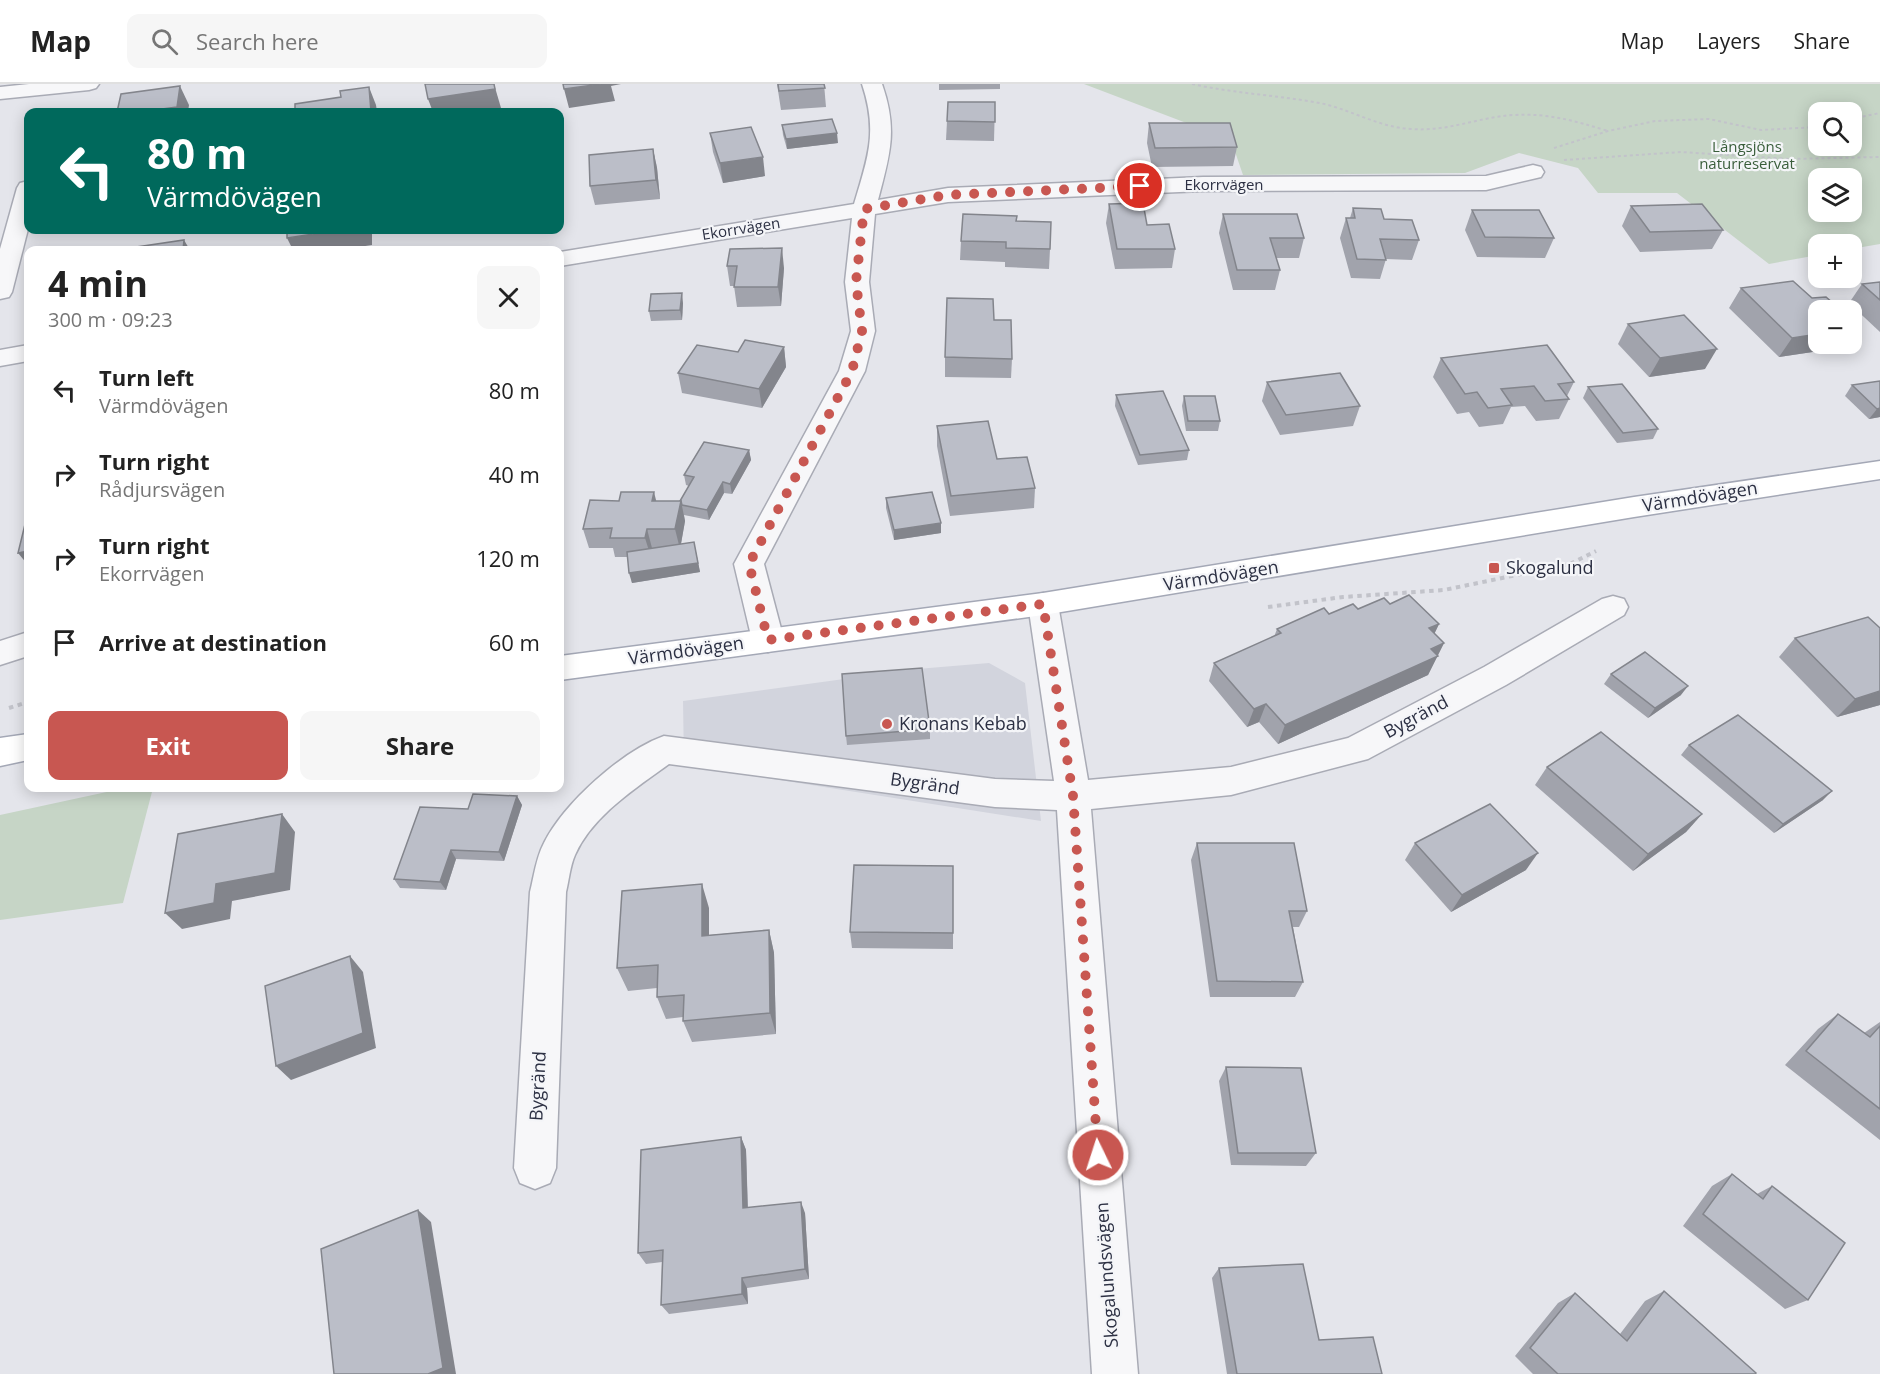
<!DOCTYPE html>
<html lang="en">
<head>
<meta charset="utf-8">
<style>
	body { margin:0; font-family:"Open Sans",sans-serif; background:#f6f6f6; color:#222; height:100vh; display:flex; flex-direction:column; font-size:22px; white-space:nowrap }
	* { box-sizing:border-box; margin:0 }
	p { font-size:20px; color:#767676 }
	.icon { flex:none; width:33px; height:33px; fill:none; stroke:currentColor; stroke-width:2; stroke-linecap:round; stroke-linejoin:round }
	.map { position:relative; flex:1; overflow:hidden }
	.panel { position:absolute; left:24px; top:162px; width:540px; height:546px; display:flex; flex-direction:column; background:#fff; border-radius:12px; box-shadow:0 3px 15px #0003 }
	.panel>* { flex:none }
	.hud { position:absolute; left:24px; top:24px; width:540px; height:126px; border-radius:12px; box-shadow:0 3px 15px #0003; background:#00695c; color:#fff; overflow:hidden }
	.buttons { position:absolute; left:1808px; top:18px; display:grid; gap:12px }
	.buttons a { display:grid; place-items:center; width:54px; height:54px; border-radius:12px; background:#fff; box-shadow:0 3px 15px #0003; font-size:30px }
	.pin { position:absolute; display:grid; place-items:center; width:51px; height:51px; color:#fff; margin:-26px; border:3px solid #fff; border-radius:50%; box-shadow:0 2px 6px #0007 }
	.me { position:absolute; width:66px; margin:-33px; rotate:356deg; stroke-linejoin:round; filter:drop-shadow(0 0 4px #0008) }
	.turn { display:flex; align-items:center; gap:21px; height:126px; padding:0 24px; font-size:27px }
	.turn .icon { width:78px; height:78px; stroke-width:2.5 }
	.turn b { display:block; font-size:42px; line-height:51px }
	.round { display:grid; place-items:center; flex:none; width:63px; height:63px; border-radius:12px; background:#f6f6f6 }
	.overview { display:flex; align-items:center; justify-content:space-between; height:102px; padding:0 24px }
	h1 { font-size:36px; font-weight:700; line-height:45px }
	.button { display:flex; gap:12px; margin-top:auto; padding:12px 24px }
	.button a { flex:1; height:69px; border-radius:12px; background:#c85751; color:#fff; font-size:24px; font-weight:700; line-height:69px; text-align:center }
	.button a+a { background:#f6f6f6; color:#222 }
	ul { padding:0; list-style:none }
	li { display:flex; align-items:center; gap:18px; height:84px; padding:0 24px }
	li div { flex:1 }
	li b { display:block; font-size:22px }
	li em { font-style:normal }
	header { display:flex; align-items:center; gap:36px; box-sizing:border-box; height:84px; padding:0 30px; background:#fff; border-bottom:2px solid #e0e0e0 }
	header strong { font-size:28px }
	nav { display:flex; gap:33px; margin-inline-start:auto; font-size:21px }
	.search { width:420px; height:54px; background:#f6f6f6; display:flex; align-items:center; gap:15px; box-sizing:border-box; padding:0 21px; border-radius:12px; color:#767676; font-size:22px }
	.map>svg:first-child { display:block }
	.built { fill:#d2d4dd }
	.green { fill:#c6d5c6; fill-rule:evenodd }
	.lines { fill:none; stroke-linecap:round; stroke-linejoin:round }
	.minor-casing { stroke:#a9abb5; stroke-width:3 }
	.major-casing { stroke:#a4a8b6; stroke-width:3 }
	.path-far1 { stroke:#c2c3ca; stroke-width:2; stroke-dasharray:3 3; stroke-linecap:butt }
	.path { stroke:#c2c3ca; stroke-width:4; stroke-dasharray:4.5 4.5; stroke-linecap:butt }
	.minor { fill:#f7f7f9; fill-rule:evenodd }
	.major { fill:#fff; fill-rule:evenodd }
	.wall { fill:#a1a3ac }
	.shaded-wall { fill:#83858c }
	.building { fill:#bbbec8; stroke:#83858c; stroke-width:1.5 }
	.route { stroke:#c85751; stroke-width:10; stroke-dasharray:0 18 }
	.poi-dot { fill:#c85751; stroke:#f4f5f8; stroke-width:2 }
	.labels { text-anchor:middle; stroke-width:4.5; stroke-linejoin:round; paint-order:stroke }
	.far-park-label { font-size:15px; fill:#3a5e3b; stroke:#f4f5f8 }
	.far-street-label { font-size:15px; fill:#2c3043; stroke:#f4f5f8 }
	.street-label { font-size:18px; fill:#2c3043; stroke:#f4f5f8 }
	.poi-label { font-size:18px; fill:#2c3043; stroke:#f4f5f8; text-anchor:start }
</style>
</head>
<body>
<header>
<strong>Map</strong>
<div class="search"><svg class="icon" aria-label="search" viewBox="0 0 24 24"><circle cx="10" cy="10" r="6"/><path d="M15 15l6 6"/></svg>Search here</div>
<nav><a>Map</a><a>Layers</a><a>Share</a></nav>
</header>
<div class="map">
<svg width="1880" height="1290" viewBox="0 0 1880 1290">
	<rect width="100%" height="100%" fill="#e4e5eb"/>
	<polygon class="built" points="989,579 1025,599 1041,737 684,681 683,617 917,585"/>
	<g class="green">
		<path d="M1084,0h796v160l-29,5v-5h-33v11l-49,9 -92,-71h-79l-20,-25 -59,-15 -54,20 -222,2 -12,-35zM1818,28h33v34h-33zM1818,94h33v34h-33z"/>
		<polygon points="125,704 153,704 123,819 0,836 0,731"/>
	</g>
	<g class="lines">
		<g class="minor-casing">
			<g id="minor">
				<polygon points="29,0 99,0 96,4 89,6 0,15 0,3"/>
				<path d="M862,0h20c16,46 8,70 -4,116l70,-12 255,-11 283,-1 47,-11 8,2 3,5 -3,5 -55,13 -283,1 -255,11 -73,12 -6,68 6,49 -10,40 -101,193 20,76 -5,8 -11,4 -11,-4 -5,-8 -18,-76 105,-193 12,-40 -6,-49 7,-64 -292,48v-14l294,-48c14,-47 24,-72 8,-120z"/>
				<polygon points="28,97 28,145 12,208 9,213 0,215 0,165 17,104 20,99"/>
				<polygon points="28,261 28,277 0,282 0,266"/>
				<path d="M1043,509l11,3 4,8 30,176 143,-13 117,-29 136,-71 118,-68 11,-3 11,3 4,8 -4,8 -118,70 -138,74 -137,36 -140,14 47,565h-46l-35,-564 -62,-3 -326,-43c-33,24 -77,52 -94,91 -5,11 -6,25 -9,37l-10,276 -6,15 -15,6 -15,-6 -6,-15 16,-276c4,-16 6,-34 14,-49 20,-40 78,-92 120,-107l331,43 59,2 -26,-177 4,-8z"/>
				<polygon points="28,548 28,572 0,581 0,557"/>
			</g>
		</g>
		<g class="major-casing">
			<g id="major">
				<polygon points="1880,377 1880,395 1634,433 1043,531 560,596 560,572 1043,509 1634,413"/>
				<polygon points="28,650 28,676 0,682 0,654"/>
			</g>
		</g>
		<g class="path-far1">
			<path d="M1192,0c41,9 81,11 122,18 33,5 62,25 97,27 37,3 67,-12 103,-14 35,-2 61,6 94,16"/>
			<polyline points="1851,35 1880,29"/>
			<polyline points="1554,64 1608,47 1655,37 1709,35 1761,46 1818,43"/>
			<polyline points="1564,76 1681,68 1790,75 1880,73"/>
		</g>
		<g class="path">
			<polyline points="1268,523 1343,513 1444,506 1570,480 1596,467"/>
			<polyline points="9,624 28,618"/>
		</g>
		<use href="#minor" class="minor"/>
		<use href="#major" class="major"/>
	</g>
	<g class="wall">
		<polygon points="777,0 824,0 826,23 781,26"/>
		<polygon points="939,0 1000,0 1000,5 939,6"/>
		<polygon points="995,18 994,57 946,56 947,37"/>
		<polygon points="1149,39 1237,63 1233,82 1152,83 1147,59"/>
		<polygon points="782,41 838,59 787,65 783,51"/>
		<polygon points="710,49 765,92 723,99 713,68"/>
		<polygon points="653,65 657,84 660,115 595,121 590,102"/>
		<polygon points="1109,120 1147,141 1175,165 1172,184 1115,185 1106,139"/>
		<polygon points="1631,122 1723,146 1712,165 1640,168 1622,142"/>
		<polygon points="1353,124 1384,135 1419,156 1412,176 1386,175 1380,195 1351,194 1340,154 1346,134 1350,134"/>
		<polygon points="1472,126 1554,154 1545,174 1477,173 1465,146"/>
		<polygon points="1223,130 1304,154 1299,174 1276,174 1280,186 1275,206 1233,206 1219,149"/>
		<polygon points="1016,137 1050,165 1049,185 1005,183 1005,178 960,176 961,157"/>
		<polygon points="730,165 784,184 781,222 737,223 734,202 730,202 727,182"/>
		<polygon points="1880,198 1880,248 1849,219 1862,200"/>
		<polygon points="1741,204 1818,260 1849,260 1846,263 1779,273 1729,224"/>
		<polygon points="683,219 682,236 651,237 649,227"/>
		<polygon points="994,236 1012,275 1011,294 945,293 945,273"/>
		<polygon points="1628,240 1705,285 1649,293 1618,260"/>
		<polygon points="784,263 786,283 762,324 682,309 678,289 738,268"/>
		<polygon points="1441,274 1574,298 1567,312 1569,315 1559,335 1536,337 1525,322 1511,323 1503,340 1479,343 1469,328 1457,330 1433,293"/>
		<polygon points="1880,297 1880,333 1869,335 1845,312 1852,301"/>
		<polygon points="1267,298 1360,322 1353,342 1280,351 1262,317"/>
		<polygon points="1588,303 1658,345 1653,355 1617,359 1583,314"/>
		<polygon points="1116,311 1189,366 1187,376 1138,381 1115,322"/>
		<polygon points="1184,312 1220,337 1218,347 1186,347 1182,322"/>
		<polygon points="937,342 997,375 1035,404 1034,424 950,432 937,362"/>
		<polygon points="749,366 751,376 732,410 724,409 709,436 684,431 685,437 681,460 696,468 700,488 632,499 628,473 615,473 613,464 589,464 583,445 656,417 680,417 689,402 686,401 684,391"/>
		<polygon points="886,414 941,439 941,449 894,456 886,424"/>
		<polygon points="1390,520 1439,540 1434,550 1444,559 1428,591 1278,660 1259,638 1247,643 1209,597 1214,579 1274,553 1277,545 1329,530"/>
		<polygon points="1795,554 1880,621 1837,633 1779,573"/>
		<polygon points="1611,590 1681,611 1648,634 1604,600"/>
		<polygon points="930,645 930,655 847,661 846,652"/>
		<polygon points="1689,661 1823,716 1774,749 1681,671"/>
		<polygon points="1547,683 1702,730 1686,748 1633,787 1535,701"/>
		<polygon points="517,712 522,721 504,777 456,775 446,806 400,804 394,795"/>
		<polygon points="1197,759 1307,827 1299,843 1293,843 1303,898 1295,913 1210,913 1191,776"/>
		<polygon points="1415,759 1526,786 1451,828 1405,776"/>
		<polygon points="953,782 953,865 852,864 850,848"/>
		<polygon points="709,824 709,851 769,846 774,869 776,950 692,958 683,937 683,933 666,935 657,913 657,904 628,907 617,884"/>
		<polygon points="1838,930 1864,949 1880,938 1880,1056 1785,981 1818,945"/>
		<polygon points="1226,983 1316,1069 1306,1082 1231,1081 1219,997"/>
		<polygon points="741,1053 746,1066 748,1124 805,1129 809,1195 747,1204 748,1220 669,1230 661,1221 662,1178 646,1180 638,1169"/>
		<polygon points="1732,1090 1757,1110 1772,1102 1808,1216 1785,1225 1683,1142 1712,1102"/>
		<polygon points="1219,1184 1319,1256 1382,1290 1227,1290 1212,1194"/>
		<polygon points="1664,1207 1755,1290 1533,1290 1515,1272 1558,1219 1575,1209 1620,1250 1645,1217"/>
	</g>
	<g class="shaded-wall">
		<polygon points="494,0 501,24 471,28 433,28 428,15"/>
		<polygon points="601,0 621,0 611,2 615,17 569,24 564,5"/>
		<polygon points="180,2 189,21 188,28 140,28"/>
		<polygon points="369,3 376,21 377,28 366,28"/>
		<polygon points="837,49 838,59 787,65 786,55"/>
		<polygon points="653,65 657,84 660,115 656,96"/>
		<polygon points="763,73 765,92 723,99 720,79"/>
		<polygon points="340,146 372,146 372,161 339,166 293,166 287,154"/>
		<polygon points="184,156 190,166 183,166"/>
		<polygon points="782,164 784,184 781,222 778,203"/>
		<polygon points="682,209 683,219 682,236 680,226"/>
		<polygon points="1860,244 1851,256 1851,245"/>
		<polygon points="1818,250 1818,260 1849,260 1846,263 1779,273 1792,254"/>
		<polygon points="784,263 786,283 762,324 759,305"/>
		<polygon points="1717,265 1705,285 1649,293 1660,274"/>
		<polygon points="1880,324 1880,333 1869,335 1877,325"/>
		<polygon points="749,366 751,376 732,410 730,400"/>
		<polygon points="723,398 724,409 709,436 707,426"/>
		<polygon points="654,408 659,428 652,417"/>
		<polygon points="681,417 685,437 680,465 675,445"/>
		<polygon points="941,439 941,449 894,456 894,446"/>
		<polygon points="647,445 652,464 651,473 645,454"/>
		<polygon points="694,458 700,488 632,499 629,489"/>
		<polygon points="28,467 28,481 18,469"/>
		<polygon points="1439,540 1430,559 1429,544"/>
		<polygon points="1444,559 1428,591 1278,660 1285,641"/>
		<polygon points="1688,602 1681,611 1648,634 1655,624"/>
		<polygon points="1880,607 1880,621 1837,633 1855,615"/>
		<polygon points="1266,620 1259,638 1247,643 1254,625"/>
		<polygon points="1832,707 1823,716 1774,749 1783,740"/>
		<polygon points="517,712 522,721 504,777 499,768"/>
		<polygon points="282,730 295,748 290,806 232,817 230,835 182,845 165,829 216,800"/>
		<polygon points="1702,730 1686,748 1633,787 1648,770"/>
		<polygon points="451,766 456,775 446,806 440,798"/>
		<polygon points="1538,769 1526,786 1451,828 1462,811"/>
		<polygon points="702,800 709,824 709,874 702,852"/>
		<polygon points="769,846 774,869 776,950 770,929"/>
		<polygon points="350,872 363,888 376,964 291,996 276,982"/>
		<polygon points="741,1053 746,1066 748,1136 743,1124"/>
		<polygon points="801,1118 805,1129 809,1195 805,1185"/>
		<polygon points="418,1126 431,1138 456,1290 428,1290"/>
		<polygon points="742,1194 747,1204 748,1220 742,1210"/>
	</g>
	<g class="building">
		<polygon points="425,0 494,0 495,5 428,15"/>
		<polygon points="563,0 601,0 564,5"/>
		<polygon points="778,0 824,0 825,4 779,7"/>
		<polygon points="180,2 177,23 140,28 117,28 121,10"/>
		<polygon points="369,3 371,28 295,28 295,20 341,13 340,7"/>
		<polygon points="948,18 995,18 995,38 947,37"/>
		<polygon points="832,35 837,49 786,55 782,41"/>
		<polygon points="1149,39 1230,39 1237,63 1155,64"/>
		<polygon points="751,43 763,73 720,79 710,49"/>
		<polygon points="653,65 656,96 590,102 589,71"/>
		<polygon points="1143,119 1147,141 1169,140 1175,165 1117,165 1109,120"/>
		<polygon points="1702,120 1723,146 1650,148 1631,122"/>
		<polygon points="1353,124 1381,125 1384,135 1412,136 1419,156 1380,155 1386,176 1357,175 1346,134 1355,134"/>
		<polygon points="1472,126 1539,126 1554,154 1485,153"/>
		<polygon points="963,130 1017,132 1016,137 1051,138 1050,165 1006,164 1006,158 961,157"/>
		<polygon points="1223,130 1297,130 1304,154 1270,154 1280,186 1237,186"/>
		<polygon points="287,146 340,146 287,154"/>
		<polygon points="184,156 183,166 116,166"/>
		<polygon points="782,164 778,203 734,203 737,182 727,182 730,165"/>
		<polygon points="1793,197 1812,214 1826,213 1841,226 1818,226 1818,250 1792,254 1741,204"/>
		<polygon points="1880,198 1880,216 1862,200"/>
		<polygon points="682,209 680,226 649,227 651,210"/>
		<polygon points="947,214 993,215 994,236 1011,236 1012,275 945,273"/>
		<polygon points="1684,231 1717,265 1660,274 1628,240"/>
		<polygon points="1851,236 1860,244 1851,245"/>
		<polygon points="745,256 784,263 759,305 678,289 697,261 738,268"/>
		<polygon points="1547,261 1574,298 1558,300 1569,315 1545,317 1534,302 1501,305 1512,321 1488,324 1477,308 1465,310 1441,274"/>
		<polygon points="1340,289 1360,322 1286,331 1267,298"/>
		<polygon points="1880,297 1880,324 1877,325 1852,301"/>
		<polygon points="1622,300 1658,345 1623,349 1588,303"/>
		<polygon points="1163,307 1189,366 1140,371 1116,311"/>
		<polygon points="1184,312 1215,312 1220,337 1188,337"/>
		<polygon points="988,337 997,375 1027,373 1035,404 951,412 937,342"/>
		<polygon points="704,358 749,366 730,400 723,398 707,426 682,421 681,417 680,417 694,393 684,391"/>
		<polygon points="621,408 654,408 652,417 681,417 675,445 647,445 645,454 610,454 612,444 583,445 590,416 619,417"/>
		<polygon points="932,408 941,439 894,446 886,414"/>
		<polygon points="28,428 28,467 18,469"/>
		<polygon points="694,458 698,479 629,489 627,468"/>
		<polygon points="1409,511 1439,540 1429,544 1444,559 1431,565 1438,572 1285,641 1266,620 1254,625 1214,579 1281,549 1277,545 1324,524 1329,530 1353,520 1358,525 1384,514 1390,520"/>
		<polygon points="1868,533 1880,544 1880,607 1855,615 1795,554"/>
		<polygon points="1645,568 1688,602 1655,624 1611,590"/>
		<polygon points="922,584 930,645 846,652 842,590"/>
		<polygon points="1738,631 1832,707 1783,740 1689,661"/>
		<polygon points="1601,648 1702,730 1648,770 1547,683"/>
		<polygon points="473,710 517,712 499,768 451,766 440,798 394,795 420,723 468,725"/>
		<polygon points="1490,720 1538,769 1462,811 1415,759"/>
		<polygon points="282,730 275,789 216,800 214,819 165,829 178,750"/>
		<polygon points="1197,759 1294,759 1307,827 1289,827 1303,898 1217,897"/>
		<polygon points="854,781 953,782 953,849 850,848"/>
		<polygon points="702,800 702,852 769,846 770,929 683,937 684,911 657,913 658,881 617,884 622,807"/>
		<polygon points="350,872 363,949 276,982 265,902"/>
		<polygon points="1838,930 1870,953 1880,942 1880,1025 1806,967"/>
		<polygon points="1226,983 1301,984 1316,1069 1238,1069"/>
		<polygon points="741,1053 743,1124 801,1118 805,1185 742,1194 742,1210 661,1221 663,1166 638,1169 641,1066"/>
		<polygon points="1732,1090 1763,1115 1772,1102 1845,1159 1808,1216 1703,1130"/>
		<polygon points="418,1126 443,1284 428,1290 334,1290 321,1165"/>
		<polygon points="1303,1180 1319,1256 1373,1253 1382,1290 1237,1290 1219,1184"/>
		<polygon points="1664,1207 1756,1289 1755,1290 1558,1290 1530,1264 1575,1209 1627,1257"/>
	</g>
	<g class="lines">
		<polyline class="route" points="1098,1071 1073,712 1043,520 768,556 749,480 852,287 862,247 856,198 864,125 948,111 1140,102"/>
	</g>
	<g class="poi-dot">
		<rect x="1488" y="478" width="12" height="12" rx="3"/>
		<circle cx="887" cy="640" r="6"/>
	</g>
	<g class="labels">
		<g class="far-park-label">
			<text x="1747" y="68">Långsjöns<tspan x="1747" dy="17">naturreservat</tspan></text>
		</g>
		<g class="far-street-label">
			<text x="1224" y="106">Ekorrvägen</text>
			<text transform="translate(741 145) rotate(-9)" y="5">Ekorrvägen</text>
		</g>
		<g class="street-label">
			<text transform="translate(1700 413) rotate(-9)" y="6">Värmdövägen</text>
			<text transform="translate(1221 492) rotate(-9)" y="6">Värmdövägen</text>
			<text transform="translate(686 567) rotate(-8)" y="6">Värmdövägen</text>
			<text transform="translate(1416 633) rotate(-28)" y="6">Bygränd</text>
			<text transform="translate(925 700) rotate(8)" y="6">Bygränd</text>
			<text transform="translate(538 1002) rotate(-87)" y="6">Bygränd</text>
			<text transform="translate(1107 1191) rotate(-94)" y="6">Skogalundsvägen</text>
		</g>
		<g class="poi-label">
			<text x="1506" y="490">Skogalund</text>
			<text x="899" y="646">Kronans Kebab</text>
		</g>
	</g>
</svg>
<div class="buttons">
<a><svg class="icon" aria-label="search" viewBox="0 0 24 24"><circle cx="10" cy="10" r="6"/><path d="M15 15l6 6"/></svg></a>
<a><svg class="icon" aria-label="layers" viewBox="0 0 24 24"><path d="M12 4l9 5-9 5-9-5zM3 14l9 5 9-5"/></svg></a>
<a>+</a>
<a>−</a>
</div>
<div class="pin" style="left:1140px;top:102px;background:#d93025"><svg class="icon" aria-label="arrive" viewBox="0 0 24 24"><path d="M6 21V4h12l-3 4 3 4H6"/></svg></div>
<svg class="me" style="left:1098px;top:1071px" viewBox="-20 -20 40 40"><circle r="17" fill="#c85751" stroke="#fff" stroke-width="3"/><path d="M0-11L8 9 0 5-8 9z" fill="#fff"/></svg>
<div class="hud">
<div class="turn"><svg class="icon" aria-label="left" viewBox="0 0 24 24"><path d="M17 20v-9H6M10 6l-5 5 5 5"/></svg><div><b>80 m</b>Värmdövägen</div></div>
</div>
<section class="panel">
<div class="overview"><div><h1>4 min</h1><p>300 m · 09:23</p></div><a class="round"><svg class="icon" aria-label="close" viewBox="0 0 24 24"><path d="M6 6l12 12M18 6L6 18"/></svg></a></div>
<ul>
<li><svg class="icon" aria-label="left" viewBox="0 0 24 24"><path d="M17 20v-9H6M10 6l-5 5 5 5"/></svg><div><b>Turn left</b><p>Värmdövägen</p></div><em>80 m</em></li>
<li><svg class="icon" aria-label="right" viewBox="0 0 24 24"><path d="M7 20v-9h11M14 6l5 5-5 5"/></svg><div><b>Turn right</b><p>Rådjursvägen</p></div><em>40 m</em></li>
<li><svg class="icon" aria-label="right" viewBox="0 0 24 24"><path d="M7 20v-9h11M14 6l5 5-5 5"/></svg><div><b>Turn right</b><p>Ekorrvägen</p></div><em>120 m</em></li>
<li><svg class="icon" aria-label="arrive" viewBox="0 0 24 24"><path d="M6 21V4h12l-3 4 3 4H6"/></svg><div><b>Arrive at destination</b></div><em>60 m</em></li>
</ul>
<div class="button"><a>Exit</a><a>Share</a></div>
</section>
</div>
</body>
</html>
